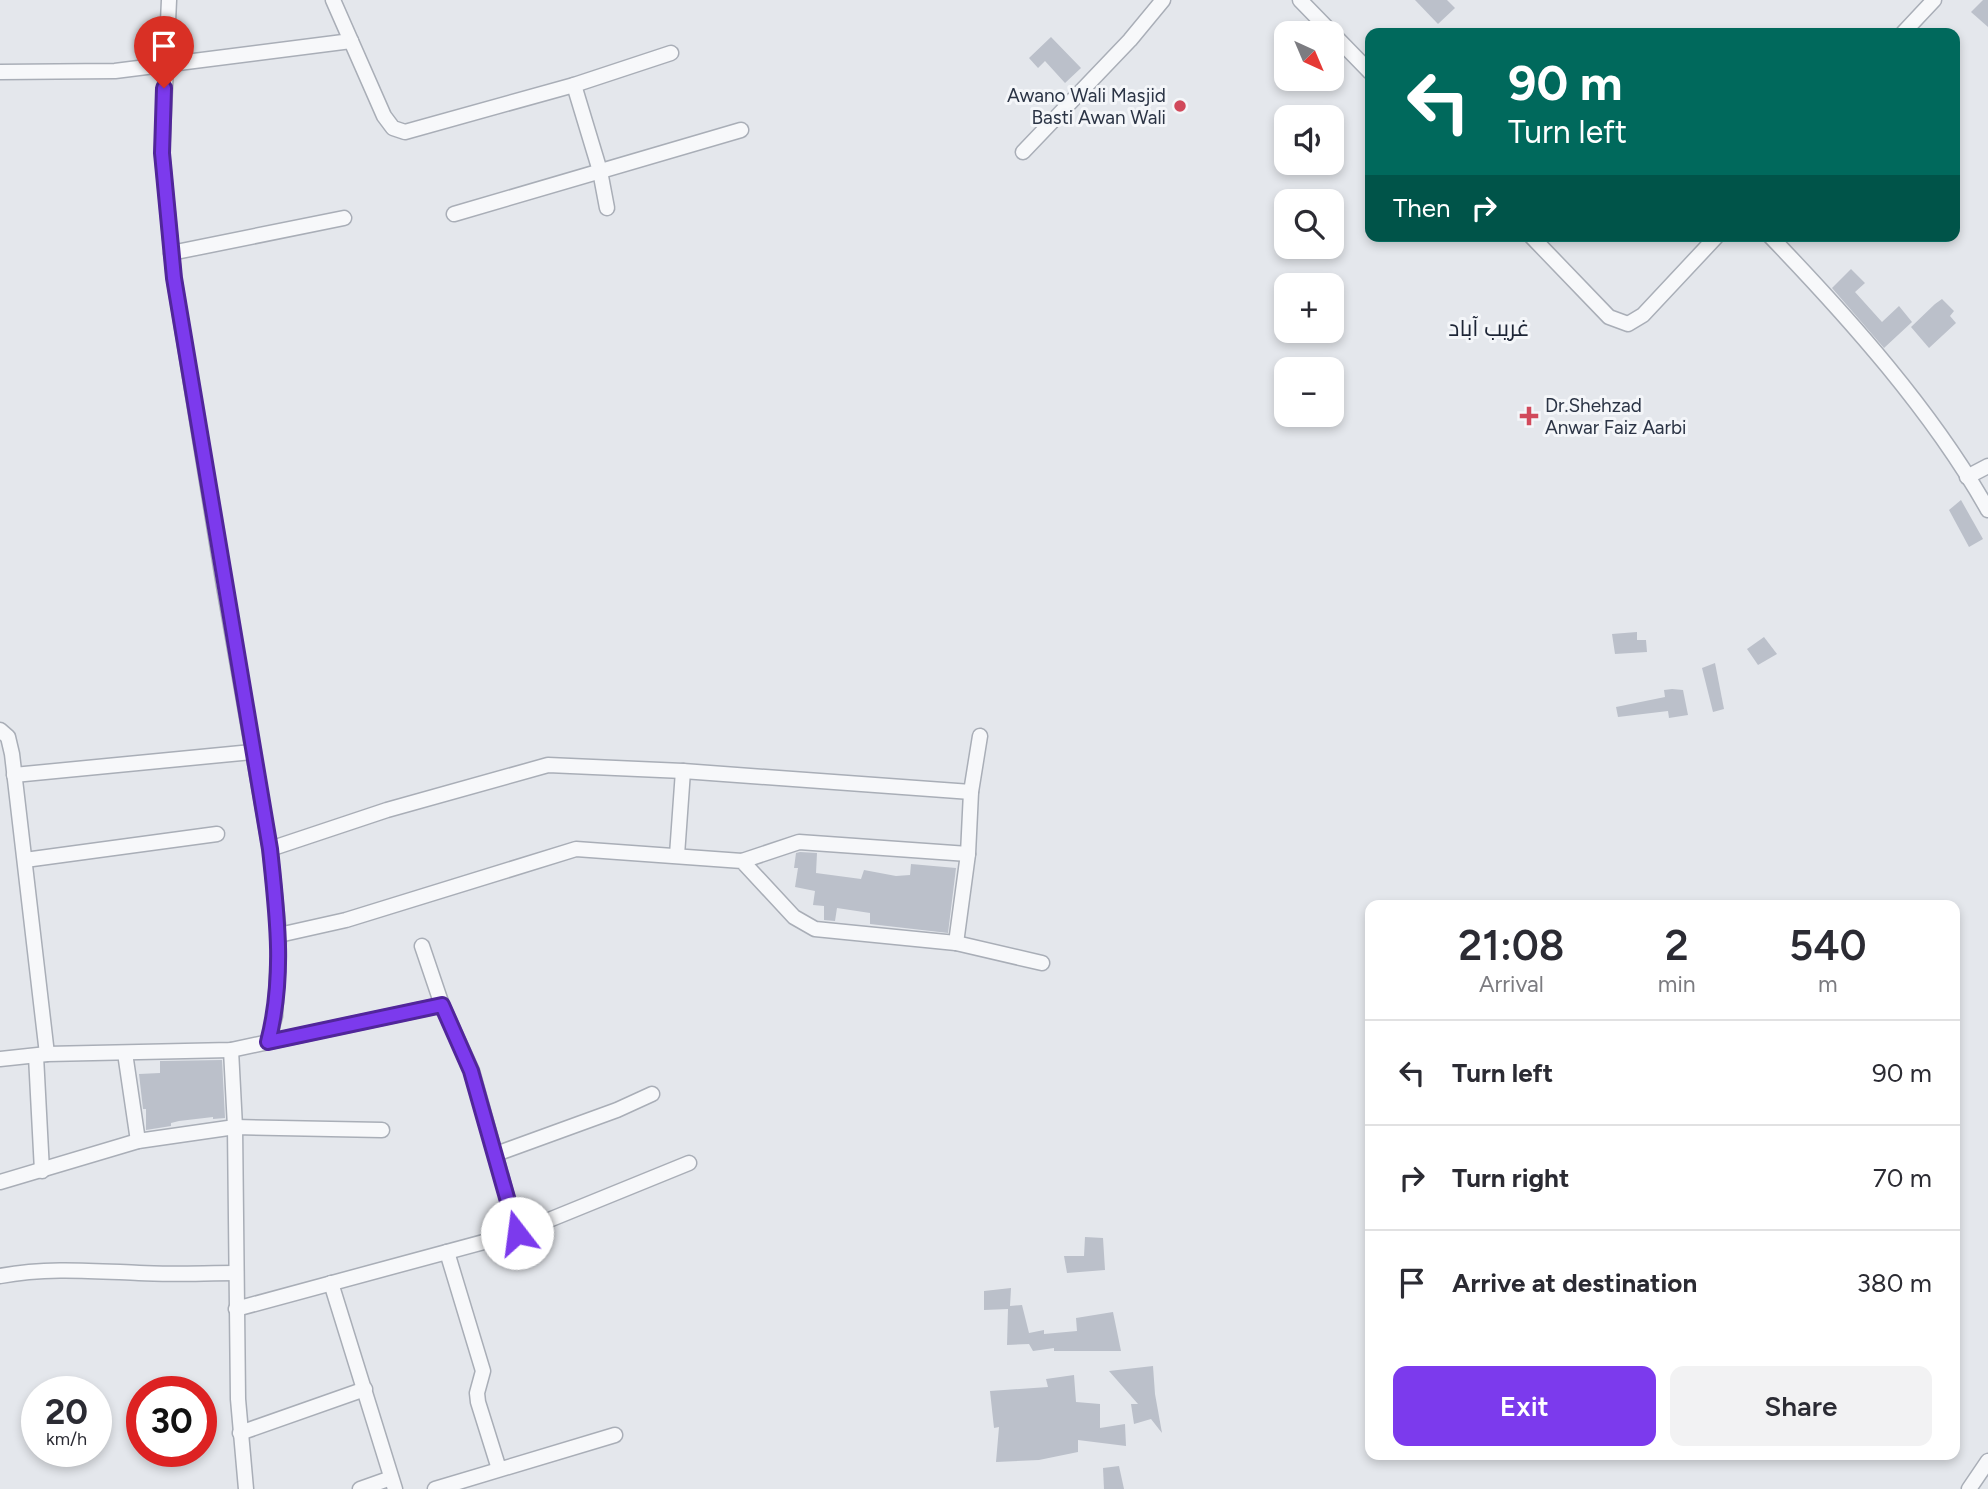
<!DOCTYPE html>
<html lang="en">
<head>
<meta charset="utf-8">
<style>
	body { margin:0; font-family:Figtree,Cairo,sans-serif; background:#f2f2f3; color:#2b2b33; height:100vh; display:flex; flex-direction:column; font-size:26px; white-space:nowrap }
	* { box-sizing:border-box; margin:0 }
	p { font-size:23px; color:#7c7c81 }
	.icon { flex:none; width:38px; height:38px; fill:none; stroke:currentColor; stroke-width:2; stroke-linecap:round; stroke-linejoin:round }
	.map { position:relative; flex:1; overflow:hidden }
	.details { position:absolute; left:1365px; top:900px; width:595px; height:560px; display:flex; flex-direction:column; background:#fff; border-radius:14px; box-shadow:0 4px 10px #0003 }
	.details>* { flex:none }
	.top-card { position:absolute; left:1365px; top:28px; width:595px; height:214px; border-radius:14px; box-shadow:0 4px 10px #0003; background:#00695c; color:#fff; overflow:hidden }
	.needle { width:46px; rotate:136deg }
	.controls { position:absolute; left:1274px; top:21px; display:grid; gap:14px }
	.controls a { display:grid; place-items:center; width:70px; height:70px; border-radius:14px; background:#fff; box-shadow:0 4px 10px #0003; font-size:35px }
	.speed { position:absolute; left:21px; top:1376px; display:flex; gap:14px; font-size:35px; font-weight:700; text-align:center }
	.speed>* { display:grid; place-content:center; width:91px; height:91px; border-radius:50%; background:#fff; box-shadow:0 4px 10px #0003; line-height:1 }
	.speed small { font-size:18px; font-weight:400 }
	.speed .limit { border:10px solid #d22; background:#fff; color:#111 }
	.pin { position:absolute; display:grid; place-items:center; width:60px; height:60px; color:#fff; margin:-72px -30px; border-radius:50% 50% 50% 0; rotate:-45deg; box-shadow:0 0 7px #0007 }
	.pin .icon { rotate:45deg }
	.me { position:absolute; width:77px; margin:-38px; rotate:345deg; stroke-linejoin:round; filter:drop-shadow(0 0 5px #0008) }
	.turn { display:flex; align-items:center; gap:24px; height:147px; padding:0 28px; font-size:32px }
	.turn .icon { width:91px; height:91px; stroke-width:2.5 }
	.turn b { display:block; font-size:49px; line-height:60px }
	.then { display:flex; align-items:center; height:66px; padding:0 28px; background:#0003; gap:14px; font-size:26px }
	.eta { display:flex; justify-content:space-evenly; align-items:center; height:119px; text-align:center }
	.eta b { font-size:42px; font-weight:600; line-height:49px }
	.action { display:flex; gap:14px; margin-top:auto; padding:14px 28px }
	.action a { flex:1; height:80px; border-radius:14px; background:#7c3aed; color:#fff; font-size:28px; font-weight:600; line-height:80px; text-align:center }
	.action a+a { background:#f2f2f3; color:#2b2b33 }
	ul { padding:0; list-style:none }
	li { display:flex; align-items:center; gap:21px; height:105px; padding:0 28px; border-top:2px solid #e1e1e2 }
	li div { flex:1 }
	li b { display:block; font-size:26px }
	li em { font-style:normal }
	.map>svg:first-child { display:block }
	.building { fill:#bbc0ca }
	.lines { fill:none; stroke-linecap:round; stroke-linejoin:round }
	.minor-casing { stroke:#a9aeb7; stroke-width:17 }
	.minor { stroke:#f7f8fa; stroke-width:14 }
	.route-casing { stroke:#51269a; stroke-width:18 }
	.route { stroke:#7c3aed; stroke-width:12 }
	.poi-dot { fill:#d1495b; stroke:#f4f6f9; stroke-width:2.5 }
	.labels { text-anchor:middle; stroke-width:6; stroke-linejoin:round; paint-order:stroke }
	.poi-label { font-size:19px; fill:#2b3445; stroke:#f4f6f9; text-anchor:end }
	.quarter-label { font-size:23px; fill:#1d2536; stroke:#f4f6f9 }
</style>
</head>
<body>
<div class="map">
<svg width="1988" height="1489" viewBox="0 0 1988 1489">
	<rect width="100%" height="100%" fill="#e4e7ec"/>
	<g class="building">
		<polygon points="1415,0 1447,0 1455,8 1438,24"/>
		<polygon points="1983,0 1988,0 1988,27 1971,12"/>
		<polygon points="1051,37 1081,68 1065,83 1045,61 1038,68 1029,58"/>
		<polygon points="1851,269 1865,283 1855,292 1882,322 1899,306 1912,322 1884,348 1832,288"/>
		<polygon points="1942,299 1954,311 1950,316 1956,323 1929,348 1911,327 1935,304"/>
		<polygon points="1961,500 1983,539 1969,547 1949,510"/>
		<polygon points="1637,632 1637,640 1646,640 1647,652 1615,654 1612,634"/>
		<polygon points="1764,637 1777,654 1758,665 1747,649"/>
		<polygon points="1715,663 1724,709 1713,712 1702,668"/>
		<polygon points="1672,689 1683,690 1688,715 1669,718 1668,711 1618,717 1616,707 1665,697 1664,690"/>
		<polygon points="800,852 817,853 816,873 861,879 864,870 896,876 910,875 911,864 956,868 948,933 870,924 870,913 837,908 835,921 824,920 824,906 813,905 815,891 795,887 798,868 794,868 796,853"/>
		<polygon points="222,1060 225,1118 213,1119 213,1117 179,1121 171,1123 171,1126 146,1130 146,1109 143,1109 139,1074 160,1073 160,1061"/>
		<polygon points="1085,1237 1103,1238 1105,1270 1067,1273 1064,1256 1084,1256"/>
		<polygon points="1011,1288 1010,1306 1022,1305 1029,1333 1044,1330 1044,1334 1077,1331 1076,1318 1113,1312 1121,1351 1054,1351 1054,1348 1033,1351 1029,1344 1007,1345 1008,1309 984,1310 984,1291"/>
		<polygon points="1153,1366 1155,1394 1162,1433 1151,1419 1134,1424 1131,1404 1138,1404 1109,1371"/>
		<polygon points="1074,1375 1076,1402 1100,1404 1100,1428 1125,1424 1126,1446 1078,1440 1078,1452 1039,1460 996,1462 999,1427 994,1428 990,1391 1048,1387 1046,1379"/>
		<polygon points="1119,1466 1124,1489 1104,1489 1103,1468"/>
	</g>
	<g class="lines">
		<g class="minor-casing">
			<g id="minor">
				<polyline points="169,0 162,153 174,278 224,586 270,849 279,935 275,1016 268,1042"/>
				<polyline points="333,0 384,116 393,128 405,132 574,85 671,53"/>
				<polyline points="1300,0 1370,72"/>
				<polyline points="1903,33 1934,0"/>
				<polyline points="0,72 115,71 351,41"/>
				<polyline points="574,85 600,171 607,208"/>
				<polyline points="1023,152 1130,40 1163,0"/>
				<polyline points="454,214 741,130"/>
				<polyline points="1531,236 1609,317 1628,324 1643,315 1717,236"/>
				<path d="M1770,236c78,81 163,176 218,274"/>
				<polyline points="171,253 344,218"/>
				<polyline points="1967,477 1988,466"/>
				<polyline points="0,730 8,737 12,754 47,1054"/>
				<polyline points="14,775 252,752"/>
				<polyline points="270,849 387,810 548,765 683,771 971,792"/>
				<polyline points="677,855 683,771"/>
				<polyline points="25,860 217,834"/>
				<polyline points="742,861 799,842 968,854"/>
				<polyline points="279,935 346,920 576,849 742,861 794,917 815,929 956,943 1042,963"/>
				<polyline points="956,943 968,854 971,792 980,736"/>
				<polyline points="422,946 442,1005 472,1071 517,1233"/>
				<polyline points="231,1050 235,1127 238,1399 246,1489"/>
				<polyline points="125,1053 138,1141"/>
				<polyline points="36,1056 42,1171"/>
				<polyline points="0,1059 47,1054 231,1050 442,1005"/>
				<polyline points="496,1154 617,1110 652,1094"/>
				<polyline points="0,1182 138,1141 235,1127 382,1130"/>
				<polyline points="447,1252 483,1371 477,1393 478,1402 499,1469"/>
				<path d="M0,1276c47,-9 92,-5 139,-3 32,2 65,0 97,0"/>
				<polyline points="331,1283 395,1489"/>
				<polyline points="236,1309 517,1233 689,1163"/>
				<polyline points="240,1433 365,1389"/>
				<polyline points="360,1489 391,1478"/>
				<polyline points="435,1489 615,1435"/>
				<polyline points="1969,1489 1988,1461"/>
			</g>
		</g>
		<use href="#minor" class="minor"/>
	</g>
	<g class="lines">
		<g class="route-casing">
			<path id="route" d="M164,88l-2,65 12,125 96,571c7,65 15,128 -2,193l174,-37 29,66 46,162"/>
		</g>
		<use href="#route" class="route"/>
	</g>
	<g class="poi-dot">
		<circle cx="1180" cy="106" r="7"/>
		<path d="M1525.5 405.5h7v7h7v7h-7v7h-7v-7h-7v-7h7z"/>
	</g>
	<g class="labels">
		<g class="poi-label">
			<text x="1166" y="102">Awano Wali Masjid<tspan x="1166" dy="22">Basti Awan Wali</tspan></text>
			<text x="1545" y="412" text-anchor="start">Dr.Shehzad<tspan x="1545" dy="22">Anwar Faiz Aarbi</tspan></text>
		</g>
		<g class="quarter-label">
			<text x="1489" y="336">غریب آباد</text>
		</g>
	</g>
</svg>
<div class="controls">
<a><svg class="needle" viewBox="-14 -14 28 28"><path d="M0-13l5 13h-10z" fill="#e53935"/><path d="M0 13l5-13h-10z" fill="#7c7c81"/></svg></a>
<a><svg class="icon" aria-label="sound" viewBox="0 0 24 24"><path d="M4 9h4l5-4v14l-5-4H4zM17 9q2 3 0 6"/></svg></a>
<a><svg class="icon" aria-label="search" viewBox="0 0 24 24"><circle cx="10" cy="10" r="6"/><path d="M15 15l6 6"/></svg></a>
<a>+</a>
<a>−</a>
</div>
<div class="speed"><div>20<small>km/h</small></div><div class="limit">30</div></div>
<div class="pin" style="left:164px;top:88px;background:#d93025"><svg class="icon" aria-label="arrive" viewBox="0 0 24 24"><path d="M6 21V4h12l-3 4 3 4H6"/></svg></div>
<svg class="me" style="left:517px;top:1233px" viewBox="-20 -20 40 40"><circle r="19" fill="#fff"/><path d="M0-13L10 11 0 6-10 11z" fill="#7c3aed"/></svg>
<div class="top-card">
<div class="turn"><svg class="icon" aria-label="left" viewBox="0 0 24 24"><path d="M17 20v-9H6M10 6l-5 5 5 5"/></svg><div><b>90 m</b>Turn left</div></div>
<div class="then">Then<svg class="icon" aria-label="right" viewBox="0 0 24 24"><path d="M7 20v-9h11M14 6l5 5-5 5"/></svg></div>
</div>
<section class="details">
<div class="eta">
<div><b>21:08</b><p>Arrival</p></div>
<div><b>2</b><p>min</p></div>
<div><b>540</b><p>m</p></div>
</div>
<ul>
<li><svg class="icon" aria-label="left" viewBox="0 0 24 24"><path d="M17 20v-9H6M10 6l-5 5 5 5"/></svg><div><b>Turn left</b></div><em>90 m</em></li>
<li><svg class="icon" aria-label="right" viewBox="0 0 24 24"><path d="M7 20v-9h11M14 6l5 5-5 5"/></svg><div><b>Turn right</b></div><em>70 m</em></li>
<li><svg class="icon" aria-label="arrive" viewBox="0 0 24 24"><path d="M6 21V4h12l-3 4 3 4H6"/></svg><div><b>Arrive at destination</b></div><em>380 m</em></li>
</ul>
<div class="action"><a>Exit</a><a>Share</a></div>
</section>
</div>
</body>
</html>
